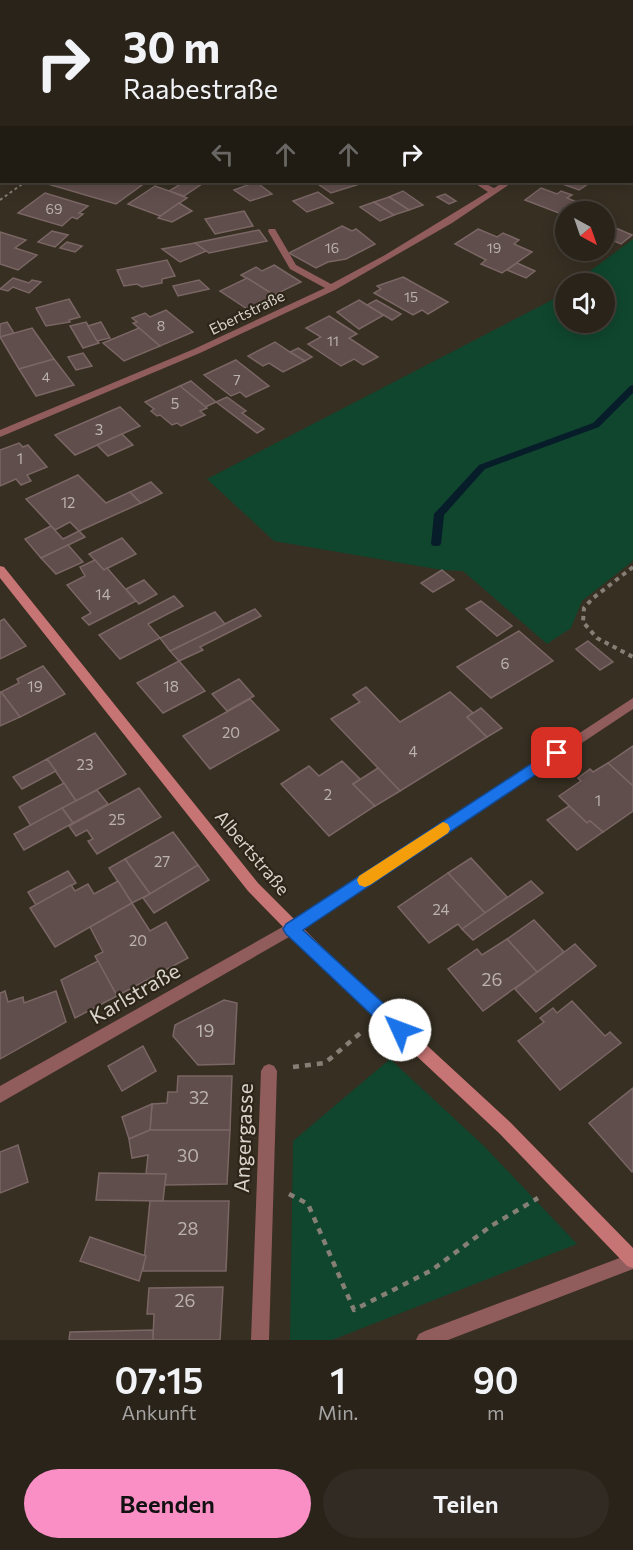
<!DOCTYPE html>
<html lang="de">
<head>
<meta charset="utf-8">
<style>
	body { margin:0; font-family:Commissioner,sans-serif; background:#312b23; color:#f1f3f6; height:100vh; display:flex; flex-direction:column; font-size:22px; white-space:nowrap }
	* { box-sizing:border-box; margin:0 }
	p { font-size:20px; color:#a5a4a2 }
	.icon { flex:none; width:33px; height:33px; fill:none; stroke:currentColor; stroke-width:2; stroke-linecap:round; stroke-linejoin:round }
	.map { position:relative; height:1340px; overflow:hidden }
	.panel { display:flex; flex-direction:column; background:#29231a; flex:1 }
	.panel>* { flex:none }
	.banner { position:absolute; left:0px; top:0px; width:633px; height:183px; box-shadow:0 3px 15px #0003,0 0 0 2px #454039; background:#29231a; color:#f1f3f6; overflow:hidden }
	.needle { width:39px; rotate:140deg }
	.tools { position:absolute; left:555px; top:201px; display:grid; gap:12px }
	.tools a { display:grid; place-items:center; width:60px; height:60px; border-radius:50%; background:#29231a; box-shadow:0 3px 15px #0003,0 0 0 2px #454039; font-size:30px }
	.pin { position:absolute; display:grid; place-items:center; width:51px; height:51px; color:#fff; margin:-26px; border-radius:12px; box-shadow:0 3px 9px #0006 }
	.me { position:absolute; width:66px; margin:-33px; rotate:313deg; stroke-linejoin:round; filter:drop-shadow(0 0 4px #0008) }
	.turn { display:flex; align-items:center; gap:21px; height:126px; padding:0 24px; font-size:27px }
	.turn .icon { width:78px; height:78px; stroke-width:2.5 }
	.turn b { display:block; font-size:42px; line-height:51px }
	.lanes { display:flex; align-items:center; height:57px; padding:0 24px; background:#0003; justify-content:center; gap:30px; direction:ltr }
	.lanes .off { opacity:.35 }
	.eta { display:flex; justify-content:space-evenly; align-items:center; height:102px; text-align:center }
	.eta b { font-size:36px; font-weight:600; line-height:42px }
	.action { display:flex; gap:12px; margin-top:auto; padding:12px 24px }
	.action a { flex:1; height:69px; border-radius:36px; background:#fa8fc6; color:#111; font-size:24px; font-weight:600; line-height:69px; text-align:center }
	.action a+a { background:#312b23; color:#f1f3f6 }
	.map>svg:first-child { display:block }
	.green { fill:#10462e }
	.lines { fill:none; stroke-linecap:round; stroke-linejoin:round }
	.stream { fill:#071e2a; fill-rule:evenodd }
	.building { fill:#604e4c; stroke:#7a6664; stroke-width:1.5 }
	.path-far2 { stroke:#867f75; stroke-width:2; stroke-dasharray:3 3; stroke-linecap:butt }
	.path-far1 { stroke:#867f75; stroke-width:4; stroke-dasharray:4.5 4.5; stroke-linecap:butt }
	.path { stroke:#867f75; stroke-width:4.5; stroke-dasharray:6 6; stroke-linecap:butt }
	.street { fill:#915c5c; fill-rule:evenodd }
	.secondary { fill:#c77474; fill-rule:evenodd }
	.primary { fill:#f08587; fill-rule:evenodd }
	.route { fill:#1a73e8; stroke:#114b97; stroke-width:1.5 }
	.slow { fill:#f59e0b }
	.labels { text-anchor:middle; stroke-width:4.5; stroke-linejoin:round; paint-order:stroke }
	.far-number-label { font-size:14px; fill:#bab2ab }
	.far-street-label { font-size:15px; fill:#d8d3cb; stroke:#2d2518 }
	.number-label { font-size:15px; fill:#bab2ab }
	.street-label { font-size:18px; fill:#d8d3cb; stroke:#2d2518 }
	.near-number-label { font-size:18px; fill:#bab2ab }
	.near-street-label { font-size:21px; fill:#d8d3cb; stroke:#2d2518 }
</style>
</head>
<body>
<div class="map">
<svg width="633" height="1340" viewBox="0 0 633 1340">
	<rect width="100%" height="100%" fill="#372f22"/>
	<g class="green">
		<polygon points="633,239 633,561 582,601 571,628 547,644 463,571 442,570 274,541 207,479 552,300 565,290 566,322 604,322 604,284 574,283"/>
		<polygon points="390,1059 484,1146 577,1244 332,1340 290,1340 293,1141"/>
	</g>
	<g class="lines">
		<polygon class="stream" points="633,385 633,393 599,427 485,469 444,515 441,544 439,546 433,546 431,544 434,514 479,465 593,423 630,386"/>
	</g>
	<g class="building">
		<polygon points="41,182 131,182 142,185 116,204"/>
		<polygon points="184,182 205,182 184,196 169,191"/>
		<polygon points="256,182 272,194 250,201 234,190"/>
		<polygon points="315,182 366,182 331,193"/>
		<polygon points="557,182 591,182 579,190"/>
		<polygon points="155,186 169,191 187,198 160,216 128,204"/>
		<polygon points="541,188 557,194 561,191 572,195 567,198 579,203 564,215 525,200"/>
		<polygon points="403,191 423,205 409,210 389,197"/>
		<polygon points="318,192 333,203 307,212 293,201"/>
		<polygon points="45,193 88,206 79,213 83,214 77,219 72,217 62,226 18,213"/>
		<polygon points="445,194 456,201 449,204 437,197"/>
		<polygon points="389,197 409,210 394,215 374,202"/>
		<polygon points="374,202 394,215 380,221 360,207"/>
		<polygon points="179,203 192,211 172,222 158,218"/>
		<polygon points="244,211 253,226 215,234 205,219"/>
		<polygon points="342,226 352,231 356,229 375,244 346,259 328,262 316,268 289,253"/>
		<polygon points="611,226 632,235 621,244 604,237 604,230"/>
		<polygon points="478,229 497,237 503,233 519,240 514,244 532,252 502,273 481,264 486,260 455,244"/>
		<polygon points="259,230 267,241 209,253 195,243"/>
		<polygon points="52,231 68,235 55,247 38,242"/>
		<polygon points="0,232 26,240 15,248 37,255 18,270 0,264"/>
		<polygon points="67,242 82,246 75,252 60,248"/>
		<polygon points="195,243 206,251 180,262 162,249"/>
		<polygon points="167,260 175,276 162,279 162,283 142,287 137,284 124,286 117,270"/>
		<polygon points="517,263 535,271 526,278 507,270"/>
		<polygon points="274,265 301,282 274,295 241,275 256,267 262,271"/>
		<polygon points="403,277 448,302 428,314 422,310 413,315 374,293 381,289 377,286"/>
		<polygon points="13,278 29,283 32,280 41,282 29,293 13,287 8,291 0,289"/>
		<polygon points="247,278 274,295 247,309 220,291"/>
		<polygon points="199,280 209,289 178,296 173,286"/>
		<polygon points="69,299 80,317 69,320 70,322 46,326 36,308"/>
		<polygon points="359,300 367,305 384,315 359,329 337,312"/>
		<polygon points="376,300 401,314 392,320 367,305"/>
		<polygon points="166,310 193,332 160,346 133,323 137,322 132,318 145,313 150,317"/>
		<polygon points="329,316 357,334 349,338 378,357 363,365 354,359 341,366 308,344 321,337 306,328"/>
		<polygon points="7,322 14,333 0,337 0,324"/>
		<polygon points="86,322 99,343 83,348 70,326"/>
		<polygon points="101,322 110,338 97,341 88,326"/>
		<polygon points="32,328 54,359 19,369 0,337"/>
		<polygon points="139,328 160,346 124,361 103,343"/>
		<polygon points="275,342 290,352 305,361 283,372 269,363 263,366 248,356"/>
		<polygon points="298,348 312,357 305,361 290,352"/>
		<polygon points="83,353 92,366 76,370 68,357"/>
		<polygon points="54,359 74,385 36,396 19,369"/>
		<polygon points="236,360 269,386 246,397 240,392 231,396 204,375"/>
		<polygon points="191,381 216,402 205,407 180,386"/>
		<polygon points="180,386 207,408 200,411 205,415 181,426 177,423 172,425 160,415 157,416 151,411 154,409 145,402"/>
		<polygon points="227,397 246,411 242,413 264,429 257,433 216,402"/>
		<polygon points="120,407 140,426 75,455 55,435"/>
		<polygon points="122,434 133,445 108,456 97,445"/>
		<polygon points="19,443 23,447 28,445 47,467 27,475 31,481 21,485 16,479 0,486 0,450"/>
		<polygon points="78,475 106,503 130,492 141,503 79,531 70,522 55,530 26,499"/>
		<polygon points="151,482 162,493 141,503 130,492"/>
		<polygon points="51,526 63,539 79,531 85,537 41,558 25,539"/>
		<polygon points="122,538 136,554 104,570 89,554"/>
		<polygon points="68,545 83,562 56,574 41,558"/>
		<polygon points="95,560 104,570 107,568 136,601 89,625 82,618 91,613 67,585 85,576 80,567"/>
		<polygon points="442,570 454,580 433,592 421,583"/>
		<polygon points="144,580 157,594 139,604 126,589"/>
		<polygon points="174,596 183,606 148,624 160,638 120,659 99,635"/>
		<polygon points="481,601 512,626 497,636 466,609"/>
		<polygon points="255,609 261,616 200,647 203,650 179,661 170,651"/>
		<polygon points="215,612 225,624 170,651 160,638"/>
		<polygon points="4,619 26,646 0,659 0,621"/>
		<polygon points="519,631 553,661 491,698 457,667"/>
		<polygon points="588,641 613,662 600,670 576,649"/>
		<polygon points="179,661 205,691 163,713 137,683"/>
		<polygon points="43,666 65,694 20,717 1,692 19,683 17,679"/>
		<polygon points="239,679 254,696 227,711 212,694"/>
		<polygon points="366,687 400,722 450,692 473,713 467,717 487,737 400,791 331,719 360,702 353,695"/>
		<polygon points="1,692 20,717 0,726 0,693"/>
		<polygon points="250,699 279,730 210,769 183,736"/>
		<polygon points="481,708 502,728 487,737 467,717"/>
		<polygon points="95,733 126,774 76,801 47,759"/>
		<polygon points="633,746 633,786 608,763"/>
		<polygon points="47,759 56,771 22,789 13,777"/>
		<polygon points="342,761 360,779 353,784 375,806 329,836 281,784 309,766 319,776"/>
		<polygon points="608,763 633,786 633,811 603,832 590,821 587,823 559,796 581,781 578,778 590,769 593,772"/>
		<polygon points="378,768 400,791 375,806 353,784"/>
		<polygon points="64,783 76,801 31,826 19,807"/>
		<polygon points="139,788 161,817 97,854 88,841 93,839 87,830 76,836 69,826"/>
		<polygon points="97,790 108,804 73,823 62,808"/>
		<polygon points="569,806 587,823 590,821 603,832 577,850 547,820"/>
		<polygon points="62,808 73,823 24,850 14,834"/>
		<polygon points="173,832 198,865 150,894 125,859"/>
		<polygon points="471,858 507,897 485,913 448,873"/>
		<polygon points="125,859 150,894 132,903 109,868"/>
		<polygon points="198,865 209,880 154,913 143,898"/>
		<polygon points="68,871 76,883 36,905 28,892"/>
		<polygon points="448,873 485,913 462,929 458,924 429,943 398,907"/>
		<polygon points="118,881 132,903 55,947 30,908 71,885 75,891 88,884 94,894"/>
		<polygon points="531,881 543,893 473,940 462,929"/>
		<polygon points="132,903 150,931 166,922 188,958 117,996 95,956 103,952 90,927"/>
		<polygon points="534,920 564,952 537,972 507,939"/>
		<polygon points="507,939 537,972 483,1011 448,969 477,949 482,955"/>
		<polygon points="575,944 596,966 536,1012 515,989"/>
		<polygon points="98,961 117,996 75,1018 61,980"/>
		<polygon points="5,991 8,1002 23,997 24,1003 56,991 66,1022 0,1059 0,993"/>
		<polygon points="224,1000 237,1003 234,1064 198,1065 173,1036 175,1025"/>
		<polygon points="572,1001 605,1036 610,1032 621,1043 560,1090 518,1041 544,1022 540,1018 553,1008 557,1013"/>
		<polygon points="143,1046 156,1071 122,1091 108,1066"/>
		<polygon points="178,1076 232,1076 230,1130 150,1130 152,1104 167,1103 168,1092 177,1092"/>
		<polygon points="633,1088 633,1171 632,1172 589,1123"/>
		<polygon points="152,1104 150,1130 129,1139 122,1117"/>
		<polygon points="150,1130 230,1130 227,1184 165,1185 166,1174 146,1174 148,1155 132,1158 129,1139"/>
		<polygon points="18,1145 28,1182 0,1193 0,1152"/>
		<polygon points="99,1173 166,1174 163,1201 96,1200"/>
		<polygon points="150,1201 229,1201 226,1271 143,1271"/>
		<polygon points="90,1237 146,1256 139,1281 80,1261"/>
		<polygon points="223,1287 220,1340 153,1340 154,1314 147,1314 149,1288"/>
		<polygon points="153,1330 153,1340 69,1340 70,1332"/>
	</g>
	<g class="lines">
		<g class="path-far2">
			<polyline points="32,0 34,2"/>
			<polyline points="415,0 426,2"/>
			<polyline points="6,2 12,0"/>
			<polyline points="0,200 25,182"/>
		</g>
		<polyline class="path-far1" points="633,567 593,598 584,608 583,622 597,638 633,657"/>
		<g class="path">
			<polyline points="293,1067 325,1063 364,1030"/>
			<polyline points="289,1194 308,1204 354,1310 432,1270 491,1226 538,1198"/>
		</g>
		<g class="street">
			<rect x="477" y="0" width="6" height="2"/>
			<polygon points="473,182 482,182 494,188 504,182 513,182 452,223 335,290 200,353 0,437 0,430 194,349 325,288 290,269 268,231 269,229 275,229 296,265 331,284 385,255 488,192"/>
			<polygon points="633,698 633,709 296,933 0,1103 0,1086 286,925"/>
			<polygon points="269,1064 274,1066 277,1071 269,1340 251,1340 261,1071 264,1066"/>
			<polygon points="633,1253 633,1269 448,1340 416,1340 419,1334 425,1331"/>
		</g>
		<polygon class="secondary" points="0,566 4,567 258,883 343,968 511,1123 633,1248 633,1268 627,1266 500,1134 333,978 248,891 0,578"/>
		<g class="primary">
			<polygon points="213,0 222,0 221,2"/>
			<polygon points="2,164 2,171 0,171 0,165"/>
		</g>
	</g>
	<polygon class="route" points="557,747 562,749 564,753 562,757 303,930 406,1024 409,1030 406,1036 400,1038 394,1036 286,934 283,929 286,924"/>
	<polygon class="slow" points="443,822 448,824 450,829 448,833 370,885 365,887 359,885 357,880 359,876"/>
	<g class="labels">
		<g class="far-number-label">
			<text x="54" y="214">69</text>
			<text x="332" y="253">16</text>
			<text x="494" y="253">19</text>
			<text x="411" y="302">15</text>
			<text x="161" y="331">8</text>
			<text x="333" y="346">11</text>
			<text x="46" y="382">4</text>
			<text x="237" y="385">7</text>
		</g>
		<g class="far-street-label">
			<text transform="translate(247 313) rotate(-26)" y="5">Ebertstraße</text>
		</g>
		<g class="number-label">
			<text x="175" y="409">5</text>
			<text x="99" y="435">3</text>
			<text x="20" y="464">1</text>
			<text x="68" y="508">12</text>
			<text x="103" y="600">14</text>
			<text x="505" y="669">6</text>
			<text x="35" y="692">19</text>
			<text x="171" y="692">18</text>
			<text x="231" y="738">20</text>
			<text x="413" y="757">4</text>
			<text x="85" y="770">23</text>
			<text x="328" y="800">2</text>
			<text x="598" y="806">1</text>
			<text x="117" y="825">25</text>
			<text x="162" y="867">27</text>
			<text x="441" y="915">24</text>
			<text x="138" y="946">20</text>
		</g>
		<g class="street-label">
			<text transform="translate(252 853) rotate(50)" y="6">Albertstraße</text>
		</g>
		<g class="near-number-label">
			<text x="492" y="986">26</text>
			<text x="205" y="1037">19</text>
			<text x="199" y="1104">32</text>
			<text x="188" y="1162">30</text>
			<text x="188" y="1235">28</text>
			<text x="185" y="1307">26</text>
		</g>
		<g class="near-street-label">
			<text transform="translate(135 994) rotate(-30)" y="7">Karlstraße</text>
			<text transform="translate(244 1138) rotate(-88)" y="7">Angergasse</text>
		</g>
	</g>
</svg>
<div class="tools">
<a><svg class="needle" viewBox="-14 -14 28 28"><path d="M0-13l5 13h-10z" fill="#e53935"/><path d="M0 13l5-13h-10z" fill="#a5a4a2"/></svg></a>
<a><svg class="icon" aria-label="sound" viewBox="0 0 24 24"><path d="M4 9h4l5-4v14l-5-4H4zM17 9q2 3 0 6"/></svg></a>
</div>
<div class="pin" style="left:557px;top:753px;background:#d93025"><svg class="icon" aria-label="arrive" viewBox="0 0 24 24"><path d="M6 21V4h12l-3 4 3 4H6"/></svg></div>
<svg class="me" style="left:400px;top:1030px" viewBox="-20 -20 40 40"><circle r="19" fill="#fff"/><path d="M0-13L10 11 0 6-10 11z" fill="#1a73e8"/></svg>
<div class="banner">
<div class="turn"><svg class="icon" aria-label="right" viewBox="0 0 24 24"><path d="M7 20v-9h11M14 6l5 5-5 5"/></svg><div><b>30 m</b>Raabestraße</div></div>
<div class="lanes"><svg class="icon off" aria-label="left" viewBox="0 0 24 24"><path d="M17 20v-9H6M10 6l-5 5 5 5"/></svg><svg class="icon off" aria-label="ahead" viewBox="0 0 24 24"><path d="M12 20V5M6 11l6-6 6 6"/></svg><svg class="icon off" aria-label="ahead" viewBox="0 0 24 24"><path d="M12 20V5M6 11l6-6 6 6"/></svg><svg class="icon" aria-label="right" viewBox="0 0 24 24"><path d="M7 20v-9h11M14 6l5 5-5 5"/></svg></div>
</div>
</div>
<section class="panel">
<div class="eta">
<div><b>07:15</b><p>Ankunft</p></div>
<div><b>1</b><p>Min.</p></div>
<div><b>90</b><p>m</p></div>
</div>
<div class="action"><a>Beenden</a><a>Teilen</a></div>
</section>
</body>
</html>
